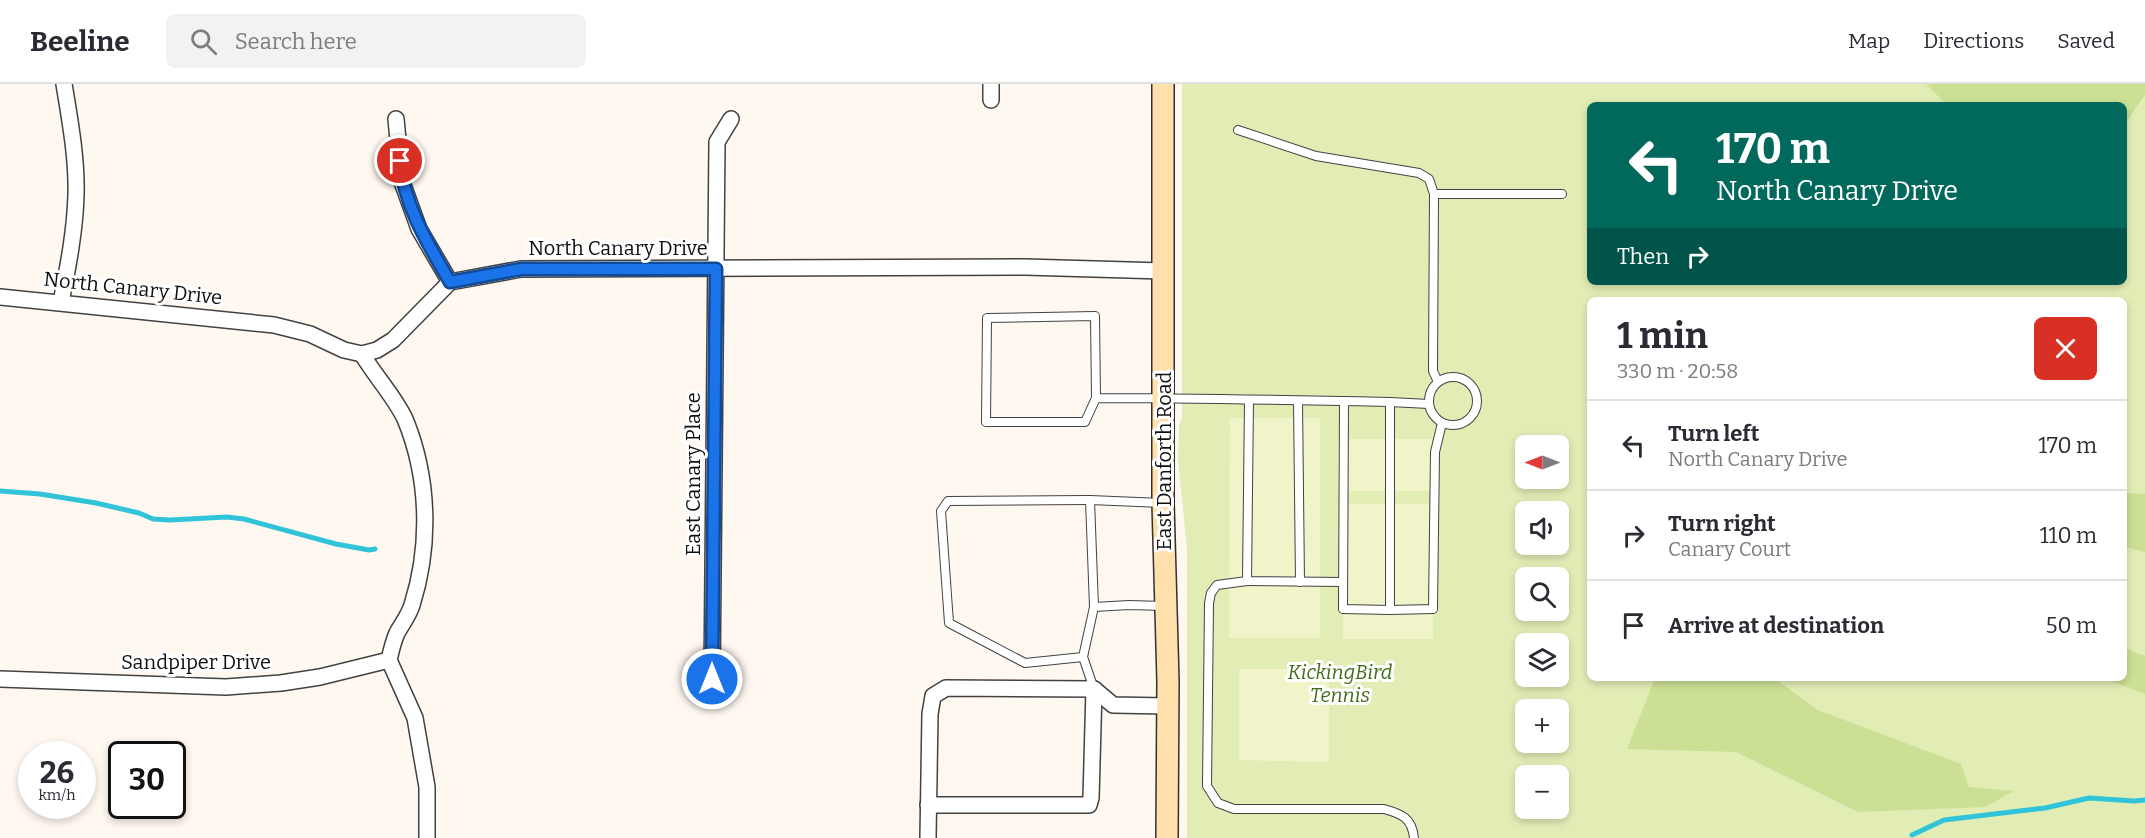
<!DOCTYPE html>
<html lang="en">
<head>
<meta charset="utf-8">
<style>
	body { margin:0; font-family:Bitter,serif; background:#f2f2f3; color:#2b2b33; height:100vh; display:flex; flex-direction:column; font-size:22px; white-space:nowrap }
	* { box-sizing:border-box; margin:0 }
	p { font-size:20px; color:#7c7c81 }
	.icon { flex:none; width:33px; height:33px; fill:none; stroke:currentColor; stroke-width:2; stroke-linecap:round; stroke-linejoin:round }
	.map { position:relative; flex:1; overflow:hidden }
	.sheet { position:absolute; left:1587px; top:213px; width:540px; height:384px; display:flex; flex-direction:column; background:#fff; border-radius:9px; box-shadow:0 3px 9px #0003 }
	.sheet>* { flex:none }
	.hud { position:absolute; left:1587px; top:18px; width:540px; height:183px; border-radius:9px; box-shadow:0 3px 9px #0003; background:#00695c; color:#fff; overflow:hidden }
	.needle { width:39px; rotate:270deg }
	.fabs { position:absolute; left:1515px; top:351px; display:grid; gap:12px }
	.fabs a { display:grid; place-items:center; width:54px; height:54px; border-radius:9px; background:#fff; box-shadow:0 3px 9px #0003; font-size:30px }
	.speed { position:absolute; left:18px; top:657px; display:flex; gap:12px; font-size:30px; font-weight:700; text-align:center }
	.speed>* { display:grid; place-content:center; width:78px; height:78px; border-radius:50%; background:#fff; box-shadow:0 3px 9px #0003; line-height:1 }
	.speed small { font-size:15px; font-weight:400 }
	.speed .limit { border:3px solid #111; border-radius:9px; background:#fff; color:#111 }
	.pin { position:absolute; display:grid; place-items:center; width:51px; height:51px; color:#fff; margin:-26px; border:3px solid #fff; border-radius:50%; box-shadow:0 2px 6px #0007 }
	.me { position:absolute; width:66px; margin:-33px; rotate:0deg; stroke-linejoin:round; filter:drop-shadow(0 0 4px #0008) }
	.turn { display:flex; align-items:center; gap:21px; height:126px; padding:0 30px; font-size:27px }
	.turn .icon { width:78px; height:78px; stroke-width:2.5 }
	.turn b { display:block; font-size:42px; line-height:51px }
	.then { display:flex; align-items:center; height:57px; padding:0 30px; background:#0003; gap:12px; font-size:22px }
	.round { display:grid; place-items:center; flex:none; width:63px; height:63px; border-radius:9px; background:#f2f2f3 }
	.summary { display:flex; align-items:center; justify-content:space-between; height:102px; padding:0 30px }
	h1 { font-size:36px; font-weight:700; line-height:45px }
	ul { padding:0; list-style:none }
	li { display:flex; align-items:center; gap:18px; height:90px; padding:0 30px; border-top:2px solid #e1e1e2 }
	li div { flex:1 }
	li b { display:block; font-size:22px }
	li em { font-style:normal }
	header { display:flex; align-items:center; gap:36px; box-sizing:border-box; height:84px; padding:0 30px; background:#fff; border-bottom:2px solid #e1e1e2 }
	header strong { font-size:28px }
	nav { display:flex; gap:33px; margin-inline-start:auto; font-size:21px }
	.search { width:420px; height:54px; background:#f2f2f3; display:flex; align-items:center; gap:15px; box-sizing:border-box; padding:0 21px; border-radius:9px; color:#7c7c81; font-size:22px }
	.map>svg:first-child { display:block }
	.green { fill:#e2edb6; fill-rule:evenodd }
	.forest { fill:#cbe094 }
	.pitch { fill:#f1f4c9 }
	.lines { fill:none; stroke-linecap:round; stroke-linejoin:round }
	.stream { stroke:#31c4d9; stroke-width:5 }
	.lane-casing { stroke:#424242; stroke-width:10 }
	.street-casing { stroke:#424242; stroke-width:18 }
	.secondary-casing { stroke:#313131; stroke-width:24 }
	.lane { stroke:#fff; stroke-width:8 }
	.street { stroke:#fff; stroke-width:15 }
	.secondary { stroke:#ffdfac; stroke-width:21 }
	.route-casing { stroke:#114b97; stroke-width:15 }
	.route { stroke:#1a73e8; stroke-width:10 }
	.labels { text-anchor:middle; stroke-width:6; stroke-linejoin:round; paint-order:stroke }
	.street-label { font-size:20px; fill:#0f0f0f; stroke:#fff }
	.park-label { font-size:20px; font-style:italic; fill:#426d19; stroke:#fff }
</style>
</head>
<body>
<header>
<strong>Beeline</strong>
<div class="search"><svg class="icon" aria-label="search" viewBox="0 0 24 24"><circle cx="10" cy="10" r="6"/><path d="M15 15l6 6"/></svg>Search here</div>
<nav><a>Map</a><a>Directions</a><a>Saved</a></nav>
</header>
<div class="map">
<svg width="2145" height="754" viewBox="0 0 2145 754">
	<rect width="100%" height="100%" fill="#fff8f1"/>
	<path class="green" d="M1182,0h963v754h-958v-290l-9,-88 1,-35 3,-8zM1590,21h534v177h-534zM1590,216h534v378h-534zM1526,362h32v32h-32zM1526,428h32v32h-32zM1526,494h32v32h-32zM1526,560h32v32h-32zM1526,626h32v32h-32zM1526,692h32v32h-32z"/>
	<g class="forest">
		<polygon points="1926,0 2145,0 2145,11 2124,41 2124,21 1952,21 1946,20"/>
		<polygon points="2124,409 2145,410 2145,468 2124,463"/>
		<polygon points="2124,564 2145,572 2145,610 2103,594 2124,594"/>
		<polygon points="1655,594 1774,594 1818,626 1961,680 1969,703 2014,707 1985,723 1858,728 1736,668 1627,665"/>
	</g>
	<g class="pitch">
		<polygon points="1230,334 1320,334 1320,554 1229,554"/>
		<rect x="1338" y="355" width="98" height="52"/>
		<polygon points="1345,420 1434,420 1433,555 1343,555"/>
		<polygon points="1239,585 1329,585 1329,678 1239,676"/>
	</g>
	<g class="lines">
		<g class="stream">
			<polyline points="0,407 40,410 96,419 139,429 153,435 170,436 227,433 244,435 336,460 369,466 375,465"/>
			<polyline points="1912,751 1944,736 2045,724 2089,714 2134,717 2145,716"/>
		</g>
		<g class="lane-casing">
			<g id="lane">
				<polyline points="1238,46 1316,72 1419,89 1429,95 1434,110"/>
				<circle cx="1453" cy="317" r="24"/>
				<polyline points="1438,298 1433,287 1434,110 1562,110"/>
				<path d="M1096,314l-11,24h-99l1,-104 108,-2 1,82c98,0 196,2 294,4v208l-47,-1 1,-208"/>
				<polyline points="1249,316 1247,497 1343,498"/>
				<polyline points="1298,317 1300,498"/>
				<polyline points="1390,318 1429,320"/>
				<polyline points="1162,419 1090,416 1094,523 1129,521 1164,522"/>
				<path d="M1247,497l-30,4 -6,8 -2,10 -2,183 11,17 16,6h150c18,5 28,9 30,29"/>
				<polyline points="1094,523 1083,573 1094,605"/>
				<polyline points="1390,526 1433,525 1435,368 1442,339"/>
				<polyline points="1083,573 1025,579 949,539 941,427 948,417 1090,416"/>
			</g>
		</g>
		<g class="street-casing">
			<g id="street">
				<polyline points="991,16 991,0"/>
				<polyline points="396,35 402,98 419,145 450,198"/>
				<polyline points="0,213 274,241 310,250 344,266 362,270 377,266 393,256 450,198 521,185 1025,183 1163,187"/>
				<path d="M61,218c7,-35 14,-71 15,-107 1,-37 -6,-74 -12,-111"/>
				<path d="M362,270c13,22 32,42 43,65 24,58 26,126 7,186 -3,10 -10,19 -15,28 -4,9 -6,18 -8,27l26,58 12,69v51"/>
				<polyline points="0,595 226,603 281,599 320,593 389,576"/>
				<polyline points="712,595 717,58 731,35"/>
				<polyline points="928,721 1089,721 1091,714 1094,605"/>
				<polyline points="928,754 930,630 933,612 946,604 1094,605 1113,621 1167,622"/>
			</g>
		</g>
		<g class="secondary-casing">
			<polyline id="secondary" points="1163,0 1163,419 1168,597 1167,754"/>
		</g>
		<use href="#lane" class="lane"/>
		<use href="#street" class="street"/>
		<use href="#secondary" class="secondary"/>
	</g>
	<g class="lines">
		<g class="route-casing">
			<path id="route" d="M400,77c4,45 28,83 50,121l71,-13h195l-4,410"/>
		</g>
		<use href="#route" class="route"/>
	</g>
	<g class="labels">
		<g class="street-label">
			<text x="618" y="171">North Canary Drive</text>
			<text transform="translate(133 204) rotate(6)" y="7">North Canary Drive</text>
			<text transform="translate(1164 377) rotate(-90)" y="7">East Danforth Road</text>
			<text transform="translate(693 390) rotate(-90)" y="7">East Canary Place</text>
			<text x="196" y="585">Sandpiper Drive</text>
		</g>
		<g class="park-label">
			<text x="1340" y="595">KickingBird<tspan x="1340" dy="23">Tennis</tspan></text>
		</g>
	</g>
</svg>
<div class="fabs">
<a><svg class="needle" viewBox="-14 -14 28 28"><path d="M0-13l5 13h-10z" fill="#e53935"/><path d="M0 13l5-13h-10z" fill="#7c7c81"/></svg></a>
<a><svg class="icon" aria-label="sound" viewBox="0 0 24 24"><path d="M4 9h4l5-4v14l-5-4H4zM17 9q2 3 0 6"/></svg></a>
<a><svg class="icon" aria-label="search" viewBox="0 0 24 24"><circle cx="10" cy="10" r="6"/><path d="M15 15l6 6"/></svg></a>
<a><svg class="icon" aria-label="layers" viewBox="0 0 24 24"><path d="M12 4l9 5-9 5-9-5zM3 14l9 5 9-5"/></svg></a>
<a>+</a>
<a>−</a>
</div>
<div class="speed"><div>26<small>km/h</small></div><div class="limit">30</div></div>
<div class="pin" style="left:400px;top:77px;background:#d93025"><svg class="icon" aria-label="arrive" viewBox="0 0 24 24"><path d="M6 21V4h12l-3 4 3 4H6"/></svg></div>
<svg class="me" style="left:712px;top:595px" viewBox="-20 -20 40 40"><circle r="17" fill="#1a73e8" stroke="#fff" stroke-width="3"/><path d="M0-11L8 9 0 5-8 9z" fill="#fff"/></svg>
<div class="hud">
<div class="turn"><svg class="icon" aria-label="left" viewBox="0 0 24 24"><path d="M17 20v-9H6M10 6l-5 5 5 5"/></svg><div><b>170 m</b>North Canary Drive</div></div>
<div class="then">Then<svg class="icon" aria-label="right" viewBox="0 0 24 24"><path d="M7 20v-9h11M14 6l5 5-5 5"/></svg></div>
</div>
<section class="sheet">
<div class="summary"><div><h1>1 min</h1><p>330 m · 20:58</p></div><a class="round" style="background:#d93025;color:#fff"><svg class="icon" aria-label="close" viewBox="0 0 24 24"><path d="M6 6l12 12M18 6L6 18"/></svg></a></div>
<ul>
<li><svg class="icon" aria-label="left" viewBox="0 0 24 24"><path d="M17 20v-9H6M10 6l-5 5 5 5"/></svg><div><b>Turn left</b><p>North Canary Drive</p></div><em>170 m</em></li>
<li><svg class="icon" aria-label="right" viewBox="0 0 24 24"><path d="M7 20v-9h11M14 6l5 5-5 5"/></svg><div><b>Turn right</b><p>Canary Court</p></div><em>110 m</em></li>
<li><svg class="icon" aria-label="arrive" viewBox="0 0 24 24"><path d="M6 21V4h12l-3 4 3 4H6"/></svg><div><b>Arrive at destination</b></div><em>50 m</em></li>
</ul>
</section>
</div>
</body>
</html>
